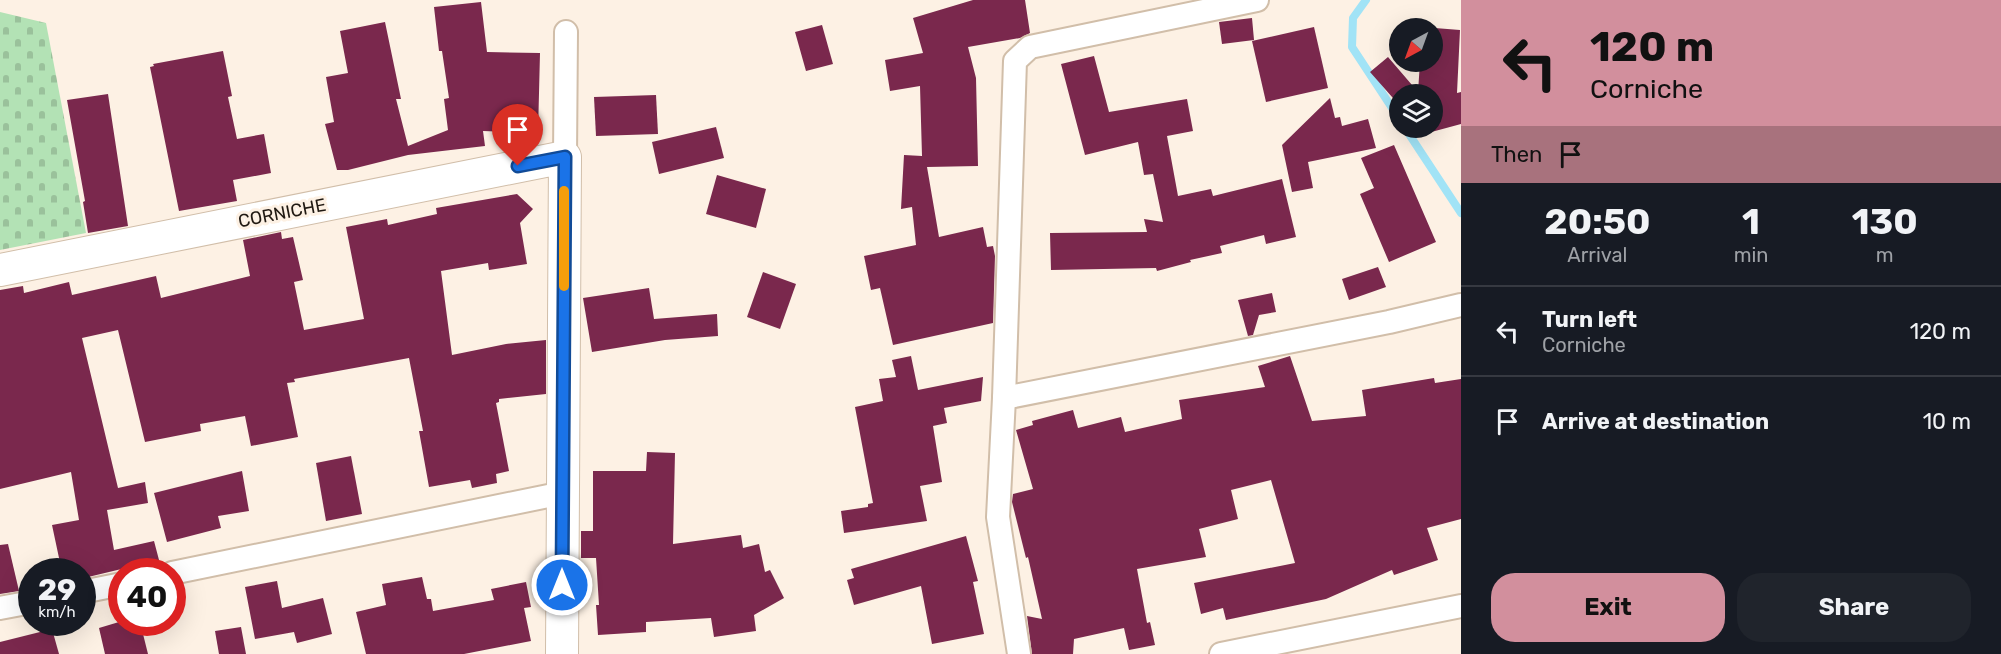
<!DOCTYPE html>
<html lang="en">
<head>
<meta charset="utf-8">
<style>
	body { margin:0; font-family:Rubik,sans-serif; background:#20242c; color:#f1f3f6; height:100vh; display:flex; flex-direction:column; font-size:22px; white-space:nowrap }
	* { box-sizing:border-box; margin:0 }
	p { font-size:20px; color:#9ea1a6 }
	.icon { flex:none; width:33px; height:33px; fill:none; stroke:currentColor; stroke-width:2; stroke-linecap:round; stroke-linejoin:round }
	.map { position:relative; flex:1; overflow:hidden }
	.details { display:flex; flex-direction:column; background:#171b24; width:540px }
	.details>* { flex:none }
	.hud { background:#d28f9d; color:#111; overflow:hidden }
	.needle { width:39px; rotate:221deg }
	.controls { position:absolute; left:1389px; top:18px; display:grid; gap:12px }
	.controls a { display:grid; place-items:center; width:54px; height:54px; border-radius:50%; background:#171b24; box-shadow:0 6px 24px #0002; font-size:30px }
	.speed { position:absolute; left:18px; top:558px; display:flex; gap:12px; font-size:30px; font-weight:700; text-align:center }
	.speed>* { display:grid; place-content:center; width:78px; height:78px; border-radius:50%; background:#171b24; box-shadow:0 6px 24px #0002; line-height:1 }
	.speed small { font-size:15px; font-weight:400 }
	.speed .limit { border:9px solid #d22; background:#fff; color:#111 }
	.pin { position:absolute; display:grid; place-items:center; width:51px; height:51px; color:#fff; margin:-62px -26px; border-radius:50% 50% 50% 0; rotate:-45deg; box-shadow:0 0 6px #0007 }
	.pin .icon { rotate:45deg }
	.me { position:absolute; width:66px; margin:-33px; rotate:0deg; stroke-linejoin:round; filter:drop-shadow(0 0 4px #0008) }
	.turn { display:flex; align-items:center; gap:21px; height:126px; padding:0 30px; font-size:27px }
	.turn .icon { width:78px; height:78px; stroke-width:2.5 }
	.turn b { display:block; font-size:42px; line-height:51px }
	.then { display:flex; align-items:center; height:57px; padding:0 30px; background:#0003; gap:12px; font-size:22px }
	.eta { display:flex; justify-content:space-evenly; align-items:center; height:102px; text-align:center }
	.eta b { font-size:36px; font-weight:700; line-height:42px }
	.button { display:flex; gap:12px; margin-top:auto; padding:12px 30px }
	.button a { flex:1; height:69px; border-radius:24px; background:#d28f9d; color:#111; font-size:24px; font-weight:700; line-height:69px; text-align:center }
	.button a+a { background:#20242c; color:#f1f3f6 }
	ul { padding:0; list-style:none }
	li { display:flex; align-items:center; gap:18px; height:90px; padding:0 30px; border-top:2px solid #363941 }
	li div { flex:1 }
	li b { display:block; font-size:22px }
	li em { font-style:normal }
	main { display:flex; flex:1; min-height:0 }
	.map>svg:first-child { display:block }
	.cemetery { fill:url(#cemetery-stones) }
	.lines { fill:none; stroke-linecap:round; stroke-linejoin:round }
	.stream { stroke:#a1e3f6; stroke-width:8 }
	.building { fill:#7a284d }
	.street-casing { stroke:#d1bea9; stroke-width:26 }
	.secondary-casing { stroke:#d1bea9; stroke-width:34 }
	.street { stroke:#fff; stroke-width:22 }
	.secondary { stroke:#fff; stroke-width:32 }
	.route-casing { stroke:#114b97; stroke-width:15 }
	.route { stroke:#1a73e8; stroke-width:10 }
	.slow { stroke:#f59e0b; stroke-width:10 }
	.labels { text-anchor:middle; stroke-width:6; stroke-linejoin:round; paint-order:stroke }
	.street-label { font-size:18px; fill:#201912; stroke:#fdf1e4 }
</style>
</head>
<body>
<main>
<div class="map">
<svg width="1461" height="654" viewBox="0 0 1461 654">
	<defs>
		<pattern id="cemetery-stones" width="16" height="16" patternUnits="userSpaceOnUse" patternTransform="scale(1.5)"><rect width="16" height="16" fill="#b3e2b5"/><path d="M2 7V4a2 2 0 0 1 4 0v3zM10 15v-3a2 2 0 0 1 4 0v3z" fill="#9ac19b"/></pattern>
	</defs>
	<rect width="100%" height="100%" fill="#fdf1e4"/>
	<polygon class="cemetery" points="0,12 46,23 86,233 0,250"/>
	<g class="lines">
		<g class="stream">
			<polyline points="1366,0 1353,18 1352,47 1400,120"/>
			<polyline points="1405,128 1461,213"/>
		</g>
	</g>
	<g class="building">
		<polygon points="973,0 1025,0 1030,33 1020,38 968,47 976,78 978,166 927,167 939,237 983,227 987,247 993,246 995,256 993,323 893,345 880,288 871,290 864,256 916,245 912,207 901,209 904,155 922,156 920,86 890,91 885,60 923,53 913,18"/>
		<polygon points="481,2 487,52 540,53 538,133 483,131 485,146 408,155 348,170 337,170 325,124 334,122 326,77 348,73 340,31 385,22 401,99 396,99 408,146 448,130 444,99 449,98 442,51 439,51 434,7"/>
		<polygon points="1252,18 1254,40 1222,44 1219,22"/>
		<polygon points="822,25 833,64 806,71 795,32"/>
		<polygon points="1314,27 1328,88 1266,102 1252,41"/>
		<polygon points="1422,27 1460,30 1457,93 1461,92 1461,124 1424,134 1418,128 1432,128 1432,94 1400,94 1400,106 1370,72 1388,57 1418,92 1420,62 1432,62 1432,28"/>
		<polygon points="223,51 232,96 228,97 237,139 264,134 271,173 233,180 237,201 179,211 150,67 154,66 153,64"/>
		<polygon points="1094,56 1109,112 1187,99 1193,131 1167,136 1178,196 1211,189 1213,196 1282,179 1296,237 1266,244 1264,235 1220,246 1222,253 1190,260 1191,262 1157,271 1156,268 1051,270 1050,233 1147,232 1144,219 1163,222 1153,174 1144,175 1138,142 1085,155 1061,64"/>
		<polygon points="108,94 128,226 88,233 83,202 85,201 67,100"/>
		<polygon points="656,95 658,134 596,136 594,97"/>
		<polygon points="1330,98 1335,118 1340,117 1342,126 1368,119 1376,148 1308,162 1313,188 1292,192 1282,145"/>
		<polygon points="716,127 724,158 659,174 652,142"/>
		<polygon points="1394,145 1436,242 1389,262 1360,194 1374,188 1361,158"/>
		<polygon points="717,175 766,189 756,228 706,214"/>
		<polygon points="517,194 533,209 520,223 527,264 489,270 488,263 441,271 452,355 506,344 546,340 546,394 499,399 499,402 496,403 509,471 496,474 497,483 472,488 470,480 429,487 419,431 423,431 409,358 294,379 295,382 287,383 298,437 251,446 245,416 200,424 201,431 145,442 118,330 82,338 118,488 145,482 148,503 107,510 114,550 154,541 159,560 84,578 83,572 62,572 52,525 79,520 71,472 0,489 0,290 23,286 24,293 69,282 72,295 156,276 161,298 250,276 243,240 281,232 282,239 293,237 303,280 294,282 304,330 364,319 346,227 387,219 388,225 437,214 436,208"/>
		<polygon points="1378,267 1386,287 1349,300 1342,279"/>
		<polygon points="763,272 796,284 780,329 747,317"/>
		<polygon points="649,288 654,319 717,314 718,336 665,340 592,352 583,298"/>
		<polygon points="1272,293 1276,312 1259,315 1253,335 1248,336 1238,300"/>
		<polygon points="911,356 918,390 983,377 981,401 944,408 947,423 933,426 942,482 920,486 927,521 844,533 841,511 868,507 868,504 873,503 855,407 883,401 879,379 896,377 892,360"/>
		<polygon points="1290,356 1312,421 1366,416 1362,390 1434,378 1435,383 1461,379 1461,519 1427,528 1438,560 1394,575 1392,570 1326,599 1226,620 1223,608 1201,614 1194,583 1295,563 1271,480 1231,490 1238,519 1199,529 1206,557 1137,569 1147,623 1150,622 1155,645 1129,650 1124,628 1074,639 1073,654 1032,654 1027,616 1042,619 1028,557 1026,558 1012,502 1013,494 1033,489 1016,430 1033,425 1032,421 1073,410 1078,428 1121,417 1125,432 1182,419 1179,400 1265,387 1258,366"/>
		<polygon points="647,452 675,453 673,544 741,535 743,548 759,544 765,572 770,570 784,598 754,615 756,631 714,637 711,618 646,622 646,632 598,635 596,605 599,605 596,558 581,558 581,531 593,531 593,471 646,471"/>
		<polygon points="351,456 362,514 326,521 316,463"/>
		<polygon points="242,471 249,511 218,516 221,528 167,542 154,493"/>
		<polygon points="966,536 978,581 973,582 984,634 932,644 921,586 854,605 847,580 854,578 851,569"/>
		<polygon points="8,544 19,591 0,594 0,545"/>
		<polygon points="422,577 427,599 431,599 433,611 494,600 491,589 526,582 531,607 524,608 531,641 464,654 366,654 356,612 386,605 382,584"/>
		<polygon points="277,581 282,608 323,598 332,634 297,643 294,632 255,639 245,587"/>
		<polygon points="119,622 140,622 148,654 105,654 99,628"/>
		<polygon points="241,627 246,654 219,654 215,631"/>
		<polygon points="52,629 59,654 0,654 0,642"/>
	</g>
	<g class="lines">
		<g class="street-casing">
			<g id="street">
				<polyline points="565,157 566,32"/>
				<polyline points="1004,398 1389,322 1461,305"/>
				<polyline points="172,573 563,493"/>
				<polyline points="82,592 122,584"/>
				<polyline points="0,608 32,602"/>
				<polyline points="1019,654 998,517 1004,398 1015,61 1030,47 1257,0"/>
				<polyline points="1221,654 1461,606"/>
			</g>
		</g>
		<g class="secondary-casing">
			<polyline id="secondary" points="0,270 565,157 562,654"/>
		</g>
		<use href="#street" class="street"/>
		<use href="#secondary" class="secondary"/>
	</g>
	<g class="lines">
		<g class="route-casing">
			<polyline id="route" points="518,166 565,157 562,585"/>
		</g>
		<use href="#route" class="route"/>
		<polyline class="slow" points="564,286 564,191"/>
	</g>
	<g class="labels">
		<g class="street-label">
			<text transform="translate(282 213) rotate(-11)" y="6">CORNICHE</text>
		</g>
	</g>
</svg>
<div class="controls">
<a><svg class="needle" viewBox="-14 -14 28 28"><path d="M0-13l5 13h-10z" fill="#e53935"/><path d="M0 13l5-13h-10z" fill="#9ea1a6"/></svg></a>
<a><svg class="icon" aria-label="layers" viewBox="0 0 24 24"><path d="M12 4l9 5-9 5-9-5zM3 14l9 5 9-5"/></svg></a>
</div>
<div class="speed"><div>29<small>km/h</small></div><div class="limit">40</div></div>
<div class="pin" style="left:518px;top:166px;background:#d93025"><svg class="icon" aria-label="arrive" viewBox="0 0 24 24"><path d="M6 21V4h12l-3 4 3 4H6"/></svg></div>
<svg class="me" style="left:562px;top:585px" viewBox="-20 -20 40 40"><circle r="17" fill="#1a73e8" stroke="#fff" stroke-width="3"/><path d="M0-11L8 9 0 5-8 9z" fill="#fff"/></svg>
</div>
<section class="details">
<div class="hud">
<div class="turn"><svg class="icon" aria-label="left" viewBox="0 0 24 24"><path d="M17 20v-9H6M10 6l-5 5 5 5"/></svg><div><b>120 m</b>Corniche</div></div>
<div class="then">Then<svg class="icon" aria-label="arrive" viewBox="0 0 24 24"><path d="M6 21V4h12l-3 4 3 4H6"/></svg></div>
</div>
<div class="eta">
<div><b>20:50</b><p>Arrival</p></div>
<div><b>1</b><p>min</p></div>
<div><b>130</b><p>m</p></div>
</div>
<ul>
<li><svg class="icon" aria-label="left" viewBox="0 0 24 24"><path d="M17 20v-9H6M10 6l-5 5 5 5"/></svg><div><b>Turn left</b><p>Corniche</p></div><em>120 m</em></li>
<li><svg class="icon" aria-label="arrive" viewBox="0 0 24 24"><path d="M6 21V4h12l-3 4 3 4H6"/></svg><div><b>Arrive at destination</b></div><em>10 m</em></li>
</ul>
<div class="button"><a>Exit</a><a>Share</a></div>
</section>
</main>
</body>
</html>
